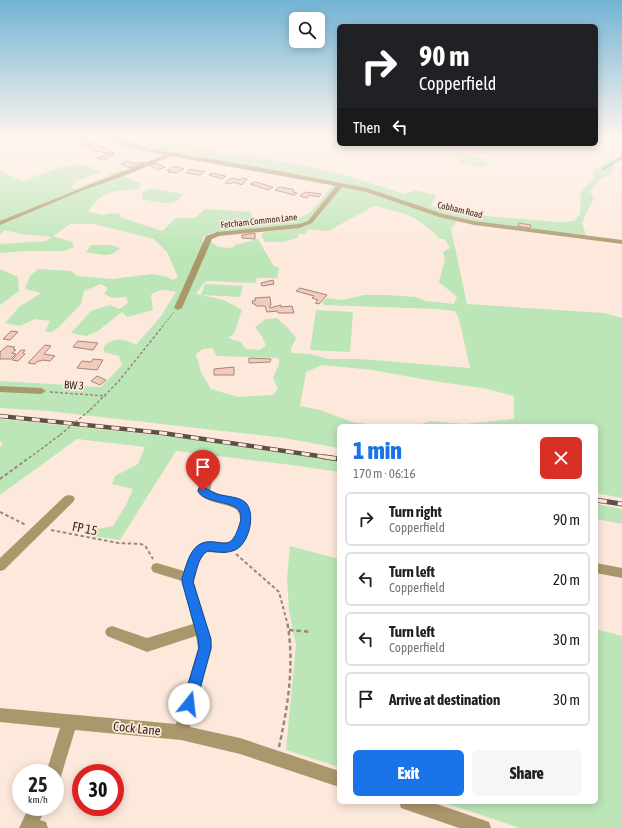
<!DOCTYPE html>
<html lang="en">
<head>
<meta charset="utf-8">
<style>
	body { margin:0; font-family:"Asap Condensed",sans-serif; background:#f6f6f6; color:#202124; height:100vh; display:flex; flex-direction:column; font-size:15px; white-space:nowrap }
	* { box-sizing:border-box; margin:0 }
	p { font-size:13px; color:#757577 }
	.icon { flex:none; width:22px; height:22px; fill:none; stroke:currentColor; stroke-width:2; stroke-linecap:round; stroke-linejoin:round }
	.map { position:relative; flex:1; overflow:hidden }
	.drawer { position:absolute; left:337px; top:424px; width:261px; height:380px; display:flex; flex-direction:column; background:#fff; border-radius:6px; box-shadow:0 2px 10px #0003 }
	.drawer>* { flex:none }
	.hud { position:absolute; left:337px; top:24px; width:261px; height:122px; border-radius:6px; box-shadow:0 2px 10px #0003; background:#202124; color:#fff; overflow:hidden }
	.tools { position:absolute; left:289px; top:12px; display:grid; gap:8px }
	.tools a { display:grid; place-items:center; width:36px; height:36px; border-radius:6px; background:#fff; box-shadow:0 2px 10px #0003; font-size:20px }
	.speed { position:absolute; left:12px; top:764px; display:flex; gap:8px; font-size:20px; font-weight:700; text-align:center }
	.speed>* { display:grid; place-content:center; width:52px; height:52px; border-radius:50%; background:#fff; box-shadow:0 2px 10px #0003; line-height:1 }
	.speed small { font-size:10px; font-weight:400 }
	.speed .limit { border:6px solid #d22; background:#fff; color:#111 }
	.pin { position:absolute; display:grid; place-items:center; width:34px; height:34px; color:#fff; margin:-41px -17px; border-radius:50% 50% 50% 0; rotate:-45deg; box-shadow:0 0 4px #0007 }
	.pin .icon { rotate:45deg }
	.me { position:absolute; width:44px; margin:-22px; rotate:16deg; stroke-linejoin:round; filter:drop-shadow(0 0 3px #0008) }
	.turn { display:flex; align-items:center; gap:14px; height:84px; padding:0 16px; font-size:18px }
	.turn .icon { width:52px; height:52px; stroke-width:2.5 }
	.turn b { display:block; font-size:28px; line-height:34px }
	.then { display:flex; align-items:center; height:38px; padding:0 16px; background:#0003; gap:8px; font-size:15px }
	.round { display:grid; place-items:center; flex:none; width:42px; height:42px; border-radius:6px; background:#f6f6f6 }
	.headline { display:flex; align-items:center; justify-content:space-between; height:68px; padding:0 16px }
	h1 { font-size:24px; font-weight:800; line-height:30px; color:#1a73e8 }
	.primary-button { display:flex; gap:8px; margin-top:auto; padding:8px 16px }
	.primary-button a { flex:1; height:46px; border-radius:6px; background:#1a73e8; color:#fff; font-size:16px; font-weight:800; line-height:46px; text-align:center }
	.primary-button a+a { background:#f6f6f6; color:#202124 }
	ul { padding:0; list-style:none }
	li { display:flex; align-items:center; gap:12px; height:54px; margin:0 8px 6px; padding:0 8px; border:2px solid #e0e0e0; border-radius:6px }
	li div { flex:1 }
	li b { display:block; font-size:15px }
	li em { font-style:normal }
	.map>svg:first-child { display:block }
	.green { fill:#bce6b7; fill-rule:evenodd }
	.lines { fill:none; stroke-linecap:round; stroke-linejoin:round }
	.stream { stroke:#64b4b7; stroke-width:2 }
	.building { fill:#f1cbbe; stroke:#a68477 }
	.path-far3 { stroke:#98877e; stroke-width:1; stroke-dasharray:2 1; stroke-linecap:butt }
	.path-far2 { stroke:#98877e; stroke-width:1.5; stroke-dasharray:3 2; stroke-linecap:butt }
	.path-far1 { stroke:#98877e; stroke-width:2; stroke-dasharray:3.5 2.5; stroke-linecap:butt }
	.path { stroke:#98877e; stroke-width:2.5; stroke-dasharray:4.5 3; stroke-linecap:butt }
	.minor { fill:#aa986d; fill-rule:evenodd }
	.rail-far1-casing { stroke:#5e4f47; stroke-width:4.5 }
	.rail-casing { stroke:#5e4f47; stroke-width:5 }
	.rail-far1 { stroke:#fde9dc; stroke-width:3; stroke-dasharray:8; stroke-linecap:butt }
	.rail { stroke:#fde9dc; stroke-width:3.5; stroke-dasharray:11; stroke-linecap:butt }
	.path-bridge { stroke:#98877e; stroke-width:1.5; stroke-dasharray:3 2; stroke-linecap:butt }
	.route { fill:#1a73e8; stroke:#114b97 }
	.labels { text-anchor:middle; stroke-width:3.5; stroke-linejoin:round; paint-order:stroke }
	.far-street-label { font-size:9px; fill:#342720; stroke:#fde9dc }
	.street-label { font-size:11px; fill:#342720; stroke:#fde9dc }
	.near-street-label { font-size:13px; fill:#342720; stroke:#fde9dc }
</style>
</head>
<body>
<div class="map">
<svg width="622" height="828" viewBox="0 0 622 828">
	<rect width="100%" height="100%" fill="#fde9dc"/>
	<g class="green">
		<path d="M117,138h60l-2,1v3l48,11 65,9 51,11 65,21 11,-4 22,5 -7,11 32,8 98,8 14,-1 6,-7 1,-23 14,-14 -3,-4 11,-9 17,-8 2,-5v10l-8,4 -2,8 -13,7 -9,12 4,5 -12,26 4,12 -111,-13 -16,-4 -8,11 16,75 137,9 18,5v180l-26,-5v-67h-181l16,-5 33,3 50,-5v-23l-31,-8 -50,-7 -61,-11 -50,-5 -16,7 -6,34 20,4 32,12 32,4h-45v22l-55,-10 -236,-27 -48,-3v-27l101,6 21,-22 -3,-9 -15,-4v-6c11,-10 20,-7 32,-1l25,-29 15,-24 -12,-2 -6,1 -7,4 2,15 -26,7 -5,-5 -24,19 -12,5 -15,-3 20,-22 19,-6 9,4 9,-6 -2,-6 -14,1 -8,-4 4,-6 -7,-4 -17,7 -3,13 -23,24 -7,4 -6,-1 5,-10 -15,-2 -15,7 -15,-3 14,-16 22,-14 -16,-4 5,-13 8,-7 33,2 6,5 36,3 38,-5 13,2 9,4 5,-3 -11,-25 -13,-13 -60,-15h-24l-17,12 19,6 2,5 -10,4h-40l-24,2v-9l46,-3 6,-4 -31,-3 -16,-4 -5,5v-64l22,10c27,-8 52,-27 79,-9l-25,9 -6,8h5l46,-19 4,1 -5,4 22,9 -4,5c-21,1 -38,2 -50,23l15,3 9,-2 8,1v3l42,14 14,-13h19l10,-9 46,3 1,6c16,1 45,5 58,-6 9,-8 17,-20 24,-29l-163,-29 -33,-8zM374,206c31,7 43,9 66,33h5l5,9 -7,4 2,7 -6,23 18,15 -3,7 -29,-3 -9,-4 -29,-2h-23l-22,5 -16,-2 -4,5 2,2 113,4 18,2 4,8 11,49 -110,-9h-31l-19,-5 -19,-1v-5l5,-10 -8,-10 -11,-10 -11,1 -11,8 7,9 4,10 -7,4 -13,-1 -5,-7 -13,-4 6,-4 8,-24 -18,-10 -28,-6 7,-10 4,-3 48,2 2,-5h20l2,-10 -6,-3 -15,-26 -23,6 -3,3 -14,-1 -6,-5 -10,-1 1,-4 7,-4 88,-7 6,-3 2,4 -41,5 -4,3 4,7h18l14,-4 2,-4h7l2,-5 20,2zM212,348l5,8 62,2v6l-6,14 5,10 -5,7 -35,2 -27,-8 -10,-17 -5,-18 7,-5z"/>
		<polygon points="467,155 480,158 487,162 488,164 482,168 460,163 457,156"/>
		<path d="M152,188l30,6c-4,15 -30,7 -40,5v-7z"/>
		<path d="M91,245h19l10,3c-10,11 -21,6 -34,4z"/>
		<polygon points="0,269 18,277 19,291 0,305"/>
		<polygon points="205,284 243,286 240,297 201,295"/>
		<polygon points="316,310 353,312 350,352 310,350"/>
		<polygon points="0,419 184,438 339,461 339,472 292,465 176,451 120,540 92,536 98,529 113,526 126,505 133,489 112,484 115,476 138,464 145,447 77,439 0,495 0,448 3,443 0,442"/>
		<polygon points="596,504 622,509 622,524 596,519"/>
		<polygon points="290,546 339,559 339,767 286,750 296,645 289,611 287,578"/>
		<polygon points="596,629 622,636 622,828 520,828 442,802 596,802"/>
	</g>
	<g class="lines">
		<polyline class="stream" points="603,169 622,157"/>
	</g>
	<g class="building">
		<polygon points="83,139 86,142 94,143 83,147 76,141"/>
		<polygon points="94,144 111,151 105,153 99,151 96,152 94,151 96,150 87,147"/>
		<polygon points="112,152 114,153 111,154 114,155 103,160 97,158"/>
		<polygon points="128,161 135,164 141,162 145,163 130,168 121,164"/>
		<polygon points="155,163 165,167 158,170 149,165"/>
		<polygon points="173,167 178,167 184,169 177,173 168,172 171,171 167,170"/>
		<polygon points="190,169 199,171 205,171 200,175 186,173"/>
		<polygon points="211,173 226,176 222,179 209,175"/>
		<polygon points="231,178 240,180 242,178 247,179 242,185 233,182 231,184 225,183"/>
		<polygon points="254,182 259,183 273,187 268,190 250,184"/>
		<polygon points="280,187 291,189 294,190 293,192 297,193 294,195 275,190"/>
		<polygon points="305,192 321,194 319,197 309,195 307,198 300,196"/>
		<polygon points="519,223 531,225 530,228 518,226"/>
		<polygon points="255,233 255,239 242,238 242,235"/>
		<polygon points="273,280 274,284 262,286 261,283"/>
		<polygon points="300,288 327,295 319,304 315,303 318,300 312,298 314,296 296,291"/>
		<polygon points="270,297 271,305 270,305 270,308 281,305 281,307 292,306 294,313 278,313 277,311 267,312 265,306 256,306 255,304 253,304 252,301 255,301 255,298"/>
		<polygon points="11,331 18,332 10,340 3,339"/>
		<polygon points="78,341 98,343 93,350 73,347"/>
		<polygon points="45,345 51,346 44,354 55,356 50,361 42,360 41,361 38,361 35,364 28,363"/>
		<polygon points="7,346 15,347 13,349 16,350 12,353 16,354 11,359 0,359 0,352"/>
		<polygon points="21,350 25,350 23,353 25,354 18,361 12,360"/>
		<polygon points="249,358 271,359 270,362 249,363"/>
		<polygon points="93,359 103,360 97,370 77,368 82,361 91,362"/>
		<polygon points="234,367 234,375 214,375 214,369"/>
		<polygon points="97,376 106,380 100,385 91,381"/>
	</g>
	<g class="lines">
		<polyline class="path-far3" points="162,327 174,312"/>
		<g class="path-far2">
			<polyline points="50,392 106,396"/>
			<polyline points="90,410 118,382 163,326"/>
			<polyline points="29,458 60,435"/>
		</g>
		<g class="path-far1">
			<polyline points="0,479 30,457"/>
			<polyline points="0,512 26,525"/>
			<polyline points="51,530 118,543 141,544 146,547 153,559"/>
			<polyline points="236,554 279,592 287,622"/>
		</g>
		<g class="path">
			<polyline points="289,630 311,632"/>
			<path d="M279,747c9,-41 16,-84 8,-126"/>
		</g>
		<g class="minor">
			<polygon points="107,138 115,138 149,149 247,165 367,188 443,214 474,221 622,240 622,244 474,225 439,217 366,192 342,187 312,223 300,228 219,236 212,239 182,308 178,310 174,308 206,236 217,232 299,224 308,221 336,186 171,156 129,174 81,191 0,225 0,221 164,155 125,146"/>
			<polygon points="0,386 41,388 46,391 41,394 0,392"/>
			<path d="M206,478l4,1 2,3 -2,9c20,7 46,6 40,35 -1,8 -5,17 -11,22l-14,5 -19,-1 -7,10 -5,20 17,57 1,9 -22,79 50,11 99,33v16l-99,-33 -59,-14 -106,-10 -13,43 -2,6 -5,2v-8h-9l14,-45 -60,-6v-14l176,16 22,-76 -2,-12 -49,16 -40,-16 -2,-4 2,-4 5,-2 35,12 46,-14 -11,-43 -29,-9 -2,-4 2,-4 4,-1 27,8c4,-13 9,-29 25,-30 7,0 13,2 20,1 9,-6 15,-23 8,-32 -11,-8 -33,-6 -40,-19l5,-12z"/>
			<polygon points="69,495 73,496 75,499 73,502 4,570 0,571 0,558 65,496"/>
			<polygon points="596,563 622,568 622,578 596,573"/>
			<polygon points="399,802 431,802 489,822 491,828 459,828 401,808"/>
			<polygon points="29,807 46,807 40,820 46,822 48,828 19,828"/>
		</g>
		<g class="rail-far1-casing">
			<polyline id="rail-far1" points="0,416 162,433 332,458"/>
		</g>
		<g class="rail-casing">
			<g id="rail">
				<polyline points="325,457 339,459"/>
				<polyline points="596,500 622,504"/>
			</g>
		</g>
		<use href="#rail-far1" class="rail-far1"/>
		<use href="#rail" class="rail"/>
		<polyline class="path-bridge" points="60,435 90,410"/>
	</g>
	<linearGradient id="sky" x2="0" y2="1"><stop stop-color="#73b4d4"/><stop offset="0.54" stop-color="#fef5ef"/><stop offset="1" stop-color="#fef5ef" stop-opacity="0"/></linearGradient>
	<rect width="622" height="254" fill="url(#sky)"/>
	<path class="route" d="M203,487c5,2 9,5 14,7 9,3 22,2 29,9 10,11 3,41 -11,47 -9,4 -17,2 -27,1 -9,4 -11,18 -14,27l-1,4 18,57v9l-15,56 -2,5 -5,2 -5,-2 -2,-5 17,-56 -1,-9 -16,-57v-4c5,-13 8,-35 26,-36 7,-1 15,3 22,0 5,-4 7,-10 9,-16 12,-30 -32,-18 -41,-35l1,-3z"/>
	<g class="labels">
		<g class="far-street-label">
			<text transform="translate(460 210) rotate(13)" y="3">Cobham Road</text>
			<text transform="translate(259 221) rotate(-6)" y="3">Fetcham Common Lane</text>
		</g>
		<g class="street-label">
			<text transform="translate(74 385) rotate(4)" y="4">BW 3</text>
		</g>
		<g class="near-street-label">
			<text transform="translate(85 528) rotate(11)" y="5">FP 15</text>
			<text transform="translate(137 728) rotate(6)" y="5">Cock Lane</text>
		</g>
	</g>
</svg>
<div class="tools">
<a><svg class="icon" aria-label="search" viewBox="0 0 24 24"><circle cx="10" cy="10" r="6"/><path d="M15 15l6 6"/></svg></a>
</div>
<div class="speed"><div>25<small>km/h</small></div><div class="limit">30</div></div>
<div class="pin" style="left:203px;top:491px;background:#d93025"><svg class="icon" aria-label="arrive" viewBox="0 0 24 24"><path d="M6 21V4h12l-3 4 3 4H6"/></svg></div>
<svg class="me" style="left:189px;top:704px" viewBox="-20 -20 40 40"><circle r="19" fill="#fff"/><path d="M0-13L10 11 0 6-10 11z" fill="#1a73e8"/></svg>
<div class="hud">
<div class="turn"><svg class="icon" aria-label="right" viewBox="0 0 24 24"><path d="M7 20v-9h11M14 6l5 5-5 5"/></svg><div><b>90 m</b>Copperfield</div></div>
<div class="then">Then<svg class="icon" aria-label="left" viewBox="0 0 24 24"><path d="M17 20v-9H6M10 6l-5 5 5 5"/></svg></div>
</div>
<section class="drawer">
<div class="headline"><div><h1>1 min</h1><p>170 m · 06:16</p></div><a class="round" style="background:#d93025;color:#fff"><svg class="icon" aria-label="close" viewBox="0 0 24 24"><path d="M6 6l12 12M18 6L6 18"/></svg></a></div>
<ul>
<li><svg class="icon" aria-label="right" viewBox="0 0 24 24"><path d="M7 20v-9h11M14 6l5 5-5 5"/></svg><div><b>Turn right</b><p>Copperfield</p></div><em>90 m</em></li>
<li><svg class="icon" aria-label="left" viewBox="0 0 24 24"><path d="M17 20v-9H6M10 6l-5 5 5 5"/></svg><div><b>Turn left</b><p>Copperfield</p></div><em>20 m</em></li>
<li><svg class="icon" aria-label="left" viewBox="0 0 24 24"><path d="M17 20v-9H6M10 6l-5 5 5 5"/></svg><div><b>Turn left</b><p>Copperfield</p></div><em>30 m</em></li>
<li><svg class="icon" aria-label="arrive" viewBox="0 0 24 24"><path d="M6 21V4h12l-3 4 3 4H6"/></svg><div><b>Arrive at destination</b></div><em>30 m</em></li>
</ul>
<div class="primary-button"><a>Exit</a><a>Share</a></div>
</section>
</div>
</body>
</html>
